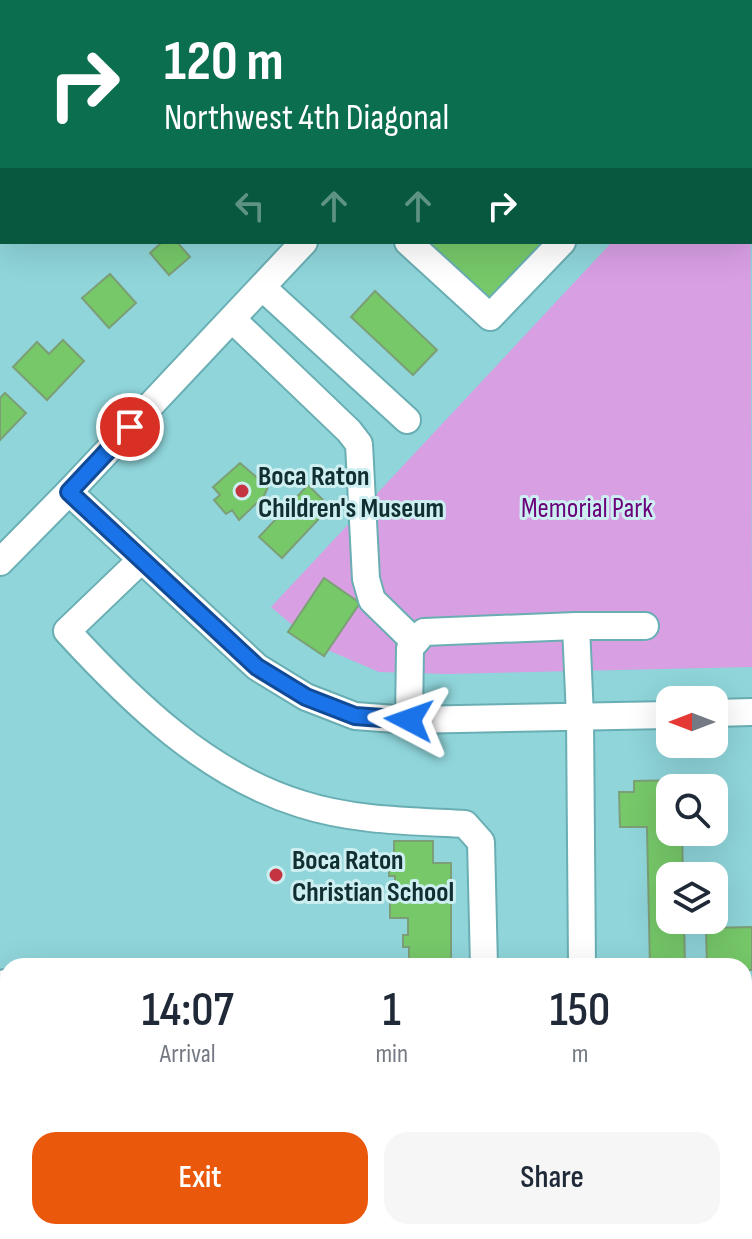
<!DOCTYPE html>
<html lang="en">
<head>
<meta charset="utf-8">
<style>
	body { margin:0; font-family:"Sofia Sans Condensed",sans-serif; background:#f6f6f7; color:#1f2937; height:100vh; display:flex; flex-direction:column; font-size:30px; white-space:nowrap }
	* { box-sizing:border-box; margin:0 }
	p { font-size:26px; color:#747a83 }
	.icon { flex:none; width:44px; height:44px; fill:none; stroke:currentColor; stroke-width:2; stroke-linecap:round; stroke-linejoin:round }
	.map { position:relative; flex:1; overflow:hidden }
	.panel { position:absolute; left:0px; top:958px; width:752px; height:282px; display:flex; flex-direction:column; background:#fff; border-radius:24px 24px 0 0; box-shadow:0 8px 32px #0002 }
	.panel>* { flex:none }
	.guide { position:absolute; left:0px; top:0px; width:752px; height:244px; box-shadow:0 8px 32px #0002; background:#0b6e4f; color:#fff; overflow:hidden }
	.needle { width:52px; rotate:270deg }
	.controls { position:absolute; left:656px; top:686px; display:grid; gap:16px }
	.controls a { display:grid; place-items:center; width:72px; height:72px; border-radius:16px; background:#fff; box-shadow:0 8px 32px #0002; font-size:40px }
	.pin { position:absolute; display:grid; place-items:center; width:68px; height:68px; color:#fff; margin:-34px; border:4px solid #fff; border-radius:50%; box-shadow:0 2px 8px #0007 }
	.me { position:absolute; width:88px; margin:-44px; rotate:274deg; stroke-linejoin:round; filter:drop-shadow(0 0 6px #0008) }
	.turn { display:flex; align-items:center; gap:28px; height:168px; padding:0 32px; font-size:36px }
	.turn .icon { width:104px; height:104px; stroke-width:2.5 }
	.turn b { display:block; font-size:56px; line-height:68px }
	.lanes { display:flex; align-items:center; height:76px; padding:0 32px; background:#0003; justify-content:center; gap:40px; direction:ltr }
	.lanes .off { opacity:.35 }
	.eta { display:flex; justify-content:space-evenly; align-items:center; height:136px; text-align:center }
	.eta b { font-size:48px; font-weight:600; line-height:56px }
	.cta { display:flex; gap:16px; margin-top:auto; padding:16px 32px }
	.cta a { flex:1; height:92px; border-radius:24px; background:#ea580c; color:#fff; font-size:32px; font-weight:600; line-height:92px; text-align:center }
	.cta a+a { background:#f6f6f7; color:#1f2937 }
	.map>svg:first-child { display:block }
	.green { fill:#d89fe3 }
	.building { fill:#76c869; stroke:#7c9f76; stroke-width:2 }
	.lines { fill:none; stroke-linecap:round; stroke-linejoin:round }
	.minor-casing { stroke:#69aeb3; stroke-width:30 }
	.minor { stroke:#fff; stroke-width:26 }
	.route-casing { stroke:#114b97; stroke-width:20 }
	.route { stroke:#1a73e8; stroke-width:14 }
	.poi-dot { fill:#c43441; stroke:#cdeff1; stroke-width:3 }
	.labels { text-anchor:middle; stroke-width:6; stroke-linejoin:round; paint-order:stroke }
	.poi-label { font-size:28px; font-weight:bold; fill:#112f31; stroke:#cdeff1; text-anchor:start }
	.park-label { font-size:28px; fill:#6a007a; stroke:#cdeff1 }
</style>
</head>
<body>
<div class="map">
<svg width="752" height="1239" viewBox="0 0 752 1239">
	<rect width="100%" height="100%" fill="#8fd5da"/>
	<polygon class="green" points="750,40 752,667 448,674 379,672 316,645 271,607 612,242 750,242"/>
	<g class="building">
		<polygon points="162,242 177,242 190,257 169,275 150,253"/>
		<polygon points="432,242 545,242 487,303 428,246"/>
		<polygon points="110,274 136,303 109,328 82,298"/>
		<polygon points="375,291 437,350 413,375 351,317"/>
		<polygon points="63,340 84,361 47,400 13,367 37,342 49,354"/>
		<polygon points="5,393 26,413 0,440 0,398"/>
		<polygon points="240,463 268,487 264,496 239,520 232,510 226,514 214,500 220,495 213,487"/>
		<polygon points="308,485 330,507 282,558 259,537"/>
		<polygon points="324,578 360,603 324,656 288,632"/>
		<polygon points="681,780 681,788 670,788 670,832 682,832 683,876 670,876 670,920 684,920 685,966 650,966 647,827 620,827 619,792 634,792 634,781"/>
		<polygon points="394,841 433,841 433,863 451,863 451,966 409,966 409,947 403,947 403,935 408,935 408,918 390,918 390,894 395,894 395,876 389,876 389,861 394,861"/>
		<polygon points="752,927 752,970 744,970 744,966 707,966 706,928"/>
		<polygon points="744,1079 746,1092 752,1092 752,1127 744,1127"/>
		<polygon points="744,1218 752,1218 752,1239 702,1239 701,1232 744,1232"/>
		<rect x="669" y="1232" width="15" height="7"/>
	</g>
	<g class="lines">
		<g class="minor-casing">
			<g id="minor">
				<polyline points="108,0 109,2"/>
				<polyline points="350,0 361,2"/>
				<polyline points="167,2 272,0"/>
				<polyline points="511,2 539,0"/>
				<polyline points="0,7 2,7"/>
				<polyline points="0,45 2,45"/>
				<polyline points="408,242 490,317 562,242"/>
				<polyline points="262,287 407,420"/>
				<polyline points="232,319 349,431 359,444 366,579 372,600 415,642"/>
				<polyline points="69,492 257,667 306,697 355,716 409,720 670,715"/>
				<path d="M140,561l-73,70c65,71 140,144 234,173 53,17 110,17 164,20l16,18 3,124"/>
				<polyline points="0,562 69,492 304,242"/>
				<polyline points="714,713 752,712"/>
				<polyline points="409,720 410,648 424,632 576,626"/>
				<polyline points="582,966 580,717 576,626 645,626"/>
				<polyline points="744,1022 752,1022"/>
				<polyline points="81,1232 82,1239"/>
				<polyline points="584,1232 584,1239"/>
				<polyline points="5,1239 5,983 8,984"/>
				<polyline points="173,1239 499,1232"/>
			</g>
		</g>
		<use href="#minor" class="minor"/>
	</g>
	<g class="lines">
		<g class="route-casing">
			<polyline id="route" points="130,427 69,492 257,667 306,697 355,716 409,720"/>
		</g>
		<use href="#route" class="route"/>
	</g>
	<g class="poi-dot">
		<circle cx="242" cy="491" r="8"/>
		<circle cx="276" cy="875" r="8"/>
	</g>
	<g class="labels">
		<g class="poi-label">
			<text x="258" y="485">Boca Raton<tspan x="258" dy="32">Children's Museum</tspan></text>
			<text x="292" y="869">Boca Raton<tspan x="292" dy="32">Christian School</tspan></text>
		</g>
		<g class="park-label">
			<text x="587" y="517">Memorial Park</text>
		</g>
	</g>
</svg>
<div class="controls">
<a><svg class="needle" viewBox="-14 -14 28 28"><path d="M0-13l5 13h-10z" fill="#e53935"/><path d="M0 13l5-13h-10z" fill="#747a83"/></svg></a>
<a><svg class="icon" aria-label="search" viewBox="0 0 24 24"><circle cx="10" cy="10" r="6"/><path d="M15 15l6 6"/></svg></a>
<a><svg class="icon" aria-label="layers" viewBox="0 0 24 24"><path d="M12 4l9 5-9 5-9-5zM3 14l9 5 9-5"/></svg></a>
</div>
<div class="pin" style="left:130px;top:427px;background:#d93025"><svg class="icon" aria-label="arrive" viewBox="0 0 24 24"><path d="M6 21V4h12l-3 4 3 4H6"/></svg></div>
<svg class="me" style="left:409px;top:720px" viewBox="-20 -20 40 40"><path d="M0-17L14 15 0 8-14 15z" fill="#1a73e8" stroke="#fff" stroke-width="4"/></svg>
<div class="guide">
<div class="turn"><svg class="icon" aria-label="right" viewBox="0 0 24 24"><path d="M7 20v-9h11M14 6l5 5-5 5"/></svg><div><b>120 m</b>Northwest 4th Diagonal</div></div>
<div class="lanes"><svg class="icon off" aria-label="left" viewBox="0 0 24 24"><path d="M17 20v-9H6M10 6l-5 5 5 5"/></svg><svg class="icon off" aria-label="ahead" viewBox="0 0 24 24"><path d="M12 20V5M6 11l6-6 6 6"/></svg><svg class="icon off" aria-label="ahead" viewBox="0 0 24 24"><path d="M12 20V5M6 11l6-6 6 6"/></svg><svg class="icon" aria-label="right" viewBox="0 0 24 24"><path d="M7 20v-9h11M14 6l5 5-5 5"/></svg></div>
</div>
<section class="panel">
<div class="eta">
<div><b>14:07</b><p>Arrival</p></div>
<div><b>1</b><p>min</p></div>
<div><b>150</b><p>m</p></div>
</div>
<div class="cta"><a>Exit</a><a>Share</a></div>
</section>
</div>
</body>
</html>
